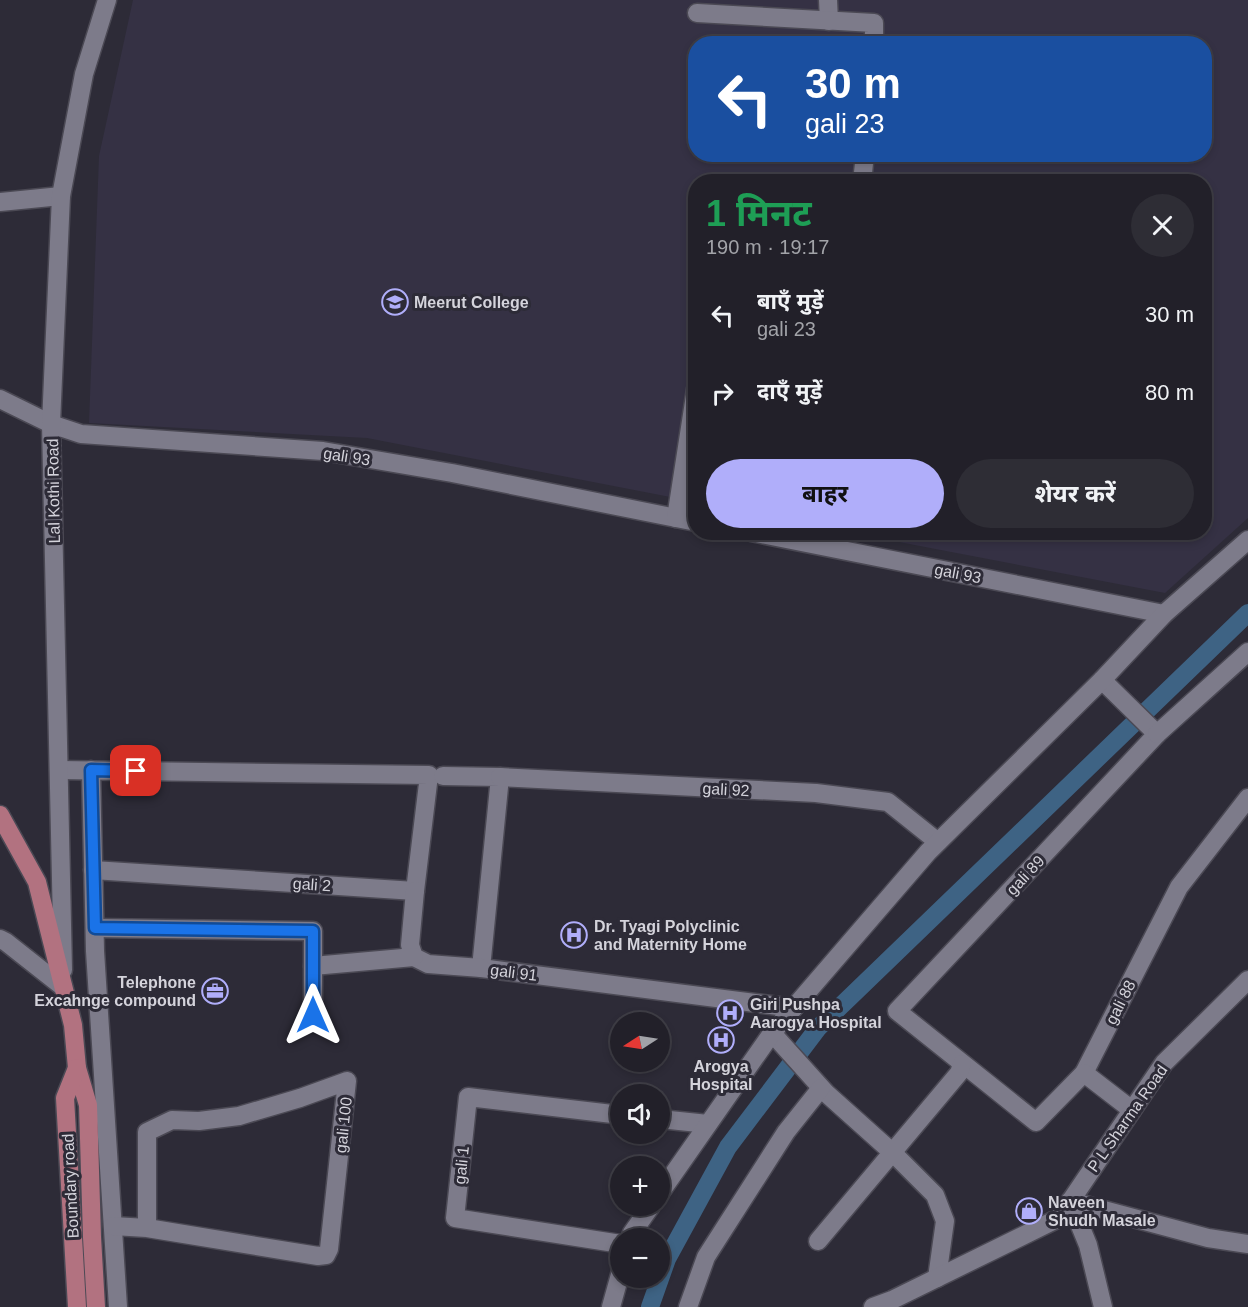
<!DOCTYPE html>
<html lang="hi">
<head>
<meta charset="utf-8">
<style>
	body { margin:0; font-family:Arial,"Noto Sans Devanagari",sans-serif; background:#2e2d35; color:#f1f3f6; height:100vh; display:flex; flex-direction:column; font-size:22px; white-space:nowrap }
	* { box-sizing:border-box; margin:0 }
	p { font-size:20px; color:#a2a3a8 }
	.icon { flex:none; width:33px; height:33px; fill:none; stroke:currentColor; stroke-width:2; stroke-linecap:round; stroke-linejoin:round }
	.map { position:relative; flex:1; overflow:hidden }
	.details { position:absolute; left:688px; top:174px; width:524px; height:366px; display:flex; flex-direction:column; background:#222029; border-radius:24px; box-shadow:0 3px 9px #0003,0 0 0 2px #3f3e46 }
	.details>* { flex:none }
	.banner { position:absolute; left:688px; top:36px; width:524px; height:126px; border-radius:24px; box-shadow:0 3px 9px #0003,0 0 0 2px #3f3e46; background:#1a4fa0; color:#fff; overflow:hidden }
	.needle { width:39px; rotate:258deg }
	.tools { position:absolute; left:610px; top:1012px; display:grid; gap:12px }
	.tools a { display:grid; place-items:center; width:60px; height:60px; border-radius:50%; background:#222029; box-shadow:0 3px 9px #0003,0 0 0 2px #3f3e46; font-size:30px }
	.pin { position:absolute; display:grid; place-items:center; width:51px; height:51px; color:#fff; margin:-26px; border-radius:12px; box-shadow:0 3px 9px #0006 }
	.me { position:absolute; width:66px; margin:-33px; rotate:0deg; stroke-linejoin:round; filter:drop-shadow(0 0 4px #0008) }
	.turn { display:flex; align-items:center; gap:21px; height:126px; padding:0 18px; font-size:27px }
	.turn .icon { width:78px; height:78px; stroke-width:2.5 }
	.turn b { display:block; font-size:42px; line-height:51px }
	.round { display:grid; place-items:center; flex:none; width:63px; height:63px; border-radius:32px; background:#2e2d35 }
	.headline { display:flex; align-items:center; justify-content:space-between; height:102px; padding:0 18px }
	h1 { font-size:36px; font-weight:700; line-height:45px; color:#1e9e55 }
	.primary-button { display:flex; gap:12px; margin-top:auto; padding:12px 18px }
	.primary-button a { flex:1; height:69px; border-radius:36px; background:#b0aefa; color:#111; font-size:24px; font-weight:700; line-height:69px; text-align:center }
	.primary-button a+a { background:#2e2d35; color:#f1f3f6 }
	ul { padding:0; list-style:none }
	li { display:flex; align-items:center; gap:18px; height:78px; padding:0 18px }
	li div { flex:1 }
	li b { display:block; font-size:22px }
	li em { font-style:normal }
	.map>svg:first-child { display:block }
	.built { fill:#353144; fill-rule:evenodd }
	.lines { fill:none; stroke-linecap:round; stroke-linejoin:round }
	.canal { stroke:#3e6384; stroke-width:18 }
	.minor-casing { stroke:#4b4954; stroke-width:21 }
	.major-casing { stroke:#4b4954; stroke-width:21 }
	.minor { stroke:#7d7b8a; stroke-width:18 }
	.major { stroke:#b27280; stroke-width:18 }
	.route-casing { stroke:#114b97; stroke-width:15 }
	.route { stroke:#1a73e8; stroke-width:10 }
	.labels { text-anchor:middle; stroke-width:6; stroke-linejoin:round; paint-order:stroke }
	.poi-label { font-size:16px; font-weight:bold; fill:#d4d3db; stroke:#2d2b37; text-anchor:start }
	.street-label { font-size:16px; fill:#d4d3db; stroke:#2d2b37 }
</style>
</head>
<body>
<div class="map">
<svg width="1248" height="1307" viewBox="0 0 1248 1307">
	<rect width="100%" height="100%" fill="#2d2b37"/>
	<path class="built" d="M133,0h1115v518l-83,75 -313,-60 352,-1v-350h-508v320l-329,-64 -278,-15 10,-267zM696,44h508v110h-508z"/>
	<g class="lines">
		<polyline class="canal" points="650,1307 667,1259 728,1147 818,1028 1248,613"/>
		<g class="minor-casing">
			<g id="minor">
				<polyline points="828,0 829,21"/>
				<polyline points="697,13 874,23 874,44"/>
				<polyline points="862,182 865,154"/>
				<polyline points="0,202 61,196"/>
				<polyline points="0,399 51,424 81,434 323,451 452,473 696,522"/>
				<polyline points="676,518 696,389"/>
				<polyline points="751,532 1164,614"/>
				<polyline points="1102,680 1157,734 897,1011 1036,1122 1084,1073 1179,887 1248,798"/>
				<polyline points="1157,734 1248,652"/>
				<polyline points="59,770 429,775 415,891 93,870"/>
				<polyline points="91,770 95,951 118,1307"/>
				<polyline points="443,776 500,777 481,968 794,1008"/>
				<polyline points="500,777 816,793 888,802 938,842"/>
				<polyline points="415,891 410,945 414,957 428,964 481,968"/>
				<polyline points="95,928 313,931 313,1015"/>
				<polyline points="0,939 6,942 63,987"/>
				<polyline points="313,966 414,957"/>
				<polyline points="63,970 51,424 61,196 84,74 107,0"/>
				<polyline points="772,1033 826,1093 893,1153 935,1195 945,1221 937,1278"/>
				<polyline points="1084,1073 1132,1110"/>
				<polyline points="621,1115 468,1097 455,1218 621,1244"/>
				<polyline points="660,1119 708,1124"/>
				<polyline points="660,1193 772,1033 928,852 1102,680 1164,614 1248,540"/>
				<polyline points="1070,1201 1208,1238 1248,1244"/>
				<polyline points="1070,1201 1088,1245 1103,1307"/>
				<polyline points="113,1226 147,1228 318,1256 326,1255 329,1249 347,1081 300,1098 239,1116 199,1121 172,1120 147,1132 147,1228"/>
				<polyline points="630,1239 632,1233 651,1206"/>
				<polyline points="818,1241 959,1073 962,1064"/>
				<polyline points="611,1307 621,1271"/>
				<polyline points="688,1307 706,1257 786,1132 821,1088"/>
				<polyline points="873,1307 892,1300 1059,1218 1164,1063 1248,980"/>
			</g>
		</g>
		<g class="major-casing">
			<g id="major">
				<polyline points="0,815 37,882 73,1025 77,1068 88,1105 92,1237 96,1307"/>
				<polyline points="77,1307 65,1098 77,1068"/>
			</g>
		</g>
		<use href="#minor" class="minor"/>
		<use href="#major" class="major"/>
	</g>
	<g class="lines">
		<g class="route-casing">
			<polyline id="route" points="136,771 91,770 95,928 313,931 313,1015"/>
		</g>
		<use href="#route" class="route"/>
	</g>
	<defs>
		<g id="university-ring" transform="scale(1.35)"><circle r="9.5" fill="#2d2b37" stroke="#b0aefa" stroke-width="1.5"/><path d="M0-5L7-2L0 1L-7-2ZM-4 1L0 2.5L4 1V4Q0 6-4 4Z" fill="#b0aefa"/></g>
		<g id="hospital-ring" transform="scale(1.35)"><circle r="9.5" fill="#2d2b37" stroke="#b0aefa" stroke-width="1.5"/><path d="M-5-5h3v3.5h4V-5h3V5h-3V1.5h-4V5h-3Z" fill="#b0aefa"/></g>
		<g id="office-ring" transform="scale(1.35)"><circle r="9.5" fill="#2d2b37" stroke="#b0aefa" stroke-width="1.5"/><path d="M-6-3h4V-5.5h4V-3h4V5H-6ZM-1-4.5V-3h2v-1.5ZM-6 0V1H6V0Z" fill="#b0aefa"/></g>
		<g id="shop-ring" transform="scale(1.35)"><circle r="9.5" fill="#2d2b37" stroke="#b0aefa" stroke-width="1.5"/><path d="M-5-2.5h2.3a2.7 3.5 0 0 1 5.4 0H5L5.5 6h-11ZM-1.5-2.5h3a1.5 2.3 0 0 0-3 0Z" fill="#b0aefa"/></g>
	</defs>
	<g fill-rule="evenodd">
		<use href="#university-ring" x="395" y="302"/>
		<use href="#hospital-ring" x="574" y="935"/>
		<use href="#office-ring" x="215" y="991"/>
		<use href="#hospital-ring" x="730" y="1013"/>
		<use href="#hospital-ring" x="721" y="1040"/>
		<use href="#shop-ring" x="1029" y="1211"/>
	</g>
	<g class="labels">
		<g class="poi-label">
			<text x="414" y="308">Meerut College</text>
			<text x="594" y="932">Dr. Tyagi Polyclinic<tspan x="594" dy="18">and Maternity Home</tspan></text>
			<text x="196" y="988" text-anchor="end">Telephone<tspan x="196" dy="18">Excahnge compound</tspan></text>
			<text x="750" y="1010">Giri Pushpa<tspan x="750" dy="18">Aarogya Hospital</tspan></text>
			<text x="721" y="1072" text-anchor="middle">Arogya<tspan x="721" dy="18">Hospital</tspan></text>
			<text x="1048" y="1208">Naveen<tspan x="1048" dy="18">Shudh Masale</tspan></text>
		</g>
		<g class="street-label">
			<text transform="translate(347 456) rotate(9)" y="6">gali 93</text>
			<text transform="translate(53 491) rotate(-91)" y="6">Lal Kothi Road</text>
			<text transform="translate(958 573) rotate(11)" y="6">gali 93</text>
			<text transform="translate(726 789) rotate(3)" y="6">gali 92</text>
			<text transform="translate(1025 875) rotate(-47)" y="6">gali 89</text>
			<text transform="translate(312 884) rotate(4)" y="6">gali 2</text>
			<text transform="translate(514 972) rotate(7)" y="6">gali 91</text>
			<text transform="translate(1120 1002) rotate(-63)" y="6">gali 88</text>
			<text transform="translate(1127 1118) rotate(-55)" y="6">P L Sharma Road</text>
			<text transform="translate(343 1125) rotate(-84)" y="6">gali 100</text>
			<text transform="translate(461 1165) rotate(-84)" y="6">gali 1</text>
			<text transform="translate(70 1186) rotate(-93)" y="6">Boundary road</text>
		</g>
	</g>
</svg>
<div class="tools">
<a><svg class="needle" viewBox="-14 -14 28 28"><path d="M0-13l5 13h-10z" fill="#e53935"/><path d="M0 13l5-13h-10z" fill="#a2a3a8"/></svg></a>
<a><svg class="icon" aria-label="sound" viewBox="0 0 24 24"><path d="M4 9h4l5-4v14l-5-4H4zM17 9q2 3 0 6"/></svg></a>
<a>+</a>
<a>−</a>
</div>
<div class="pin" style="left:136px;top:771px;background:#d93025"><svg class="icon" aria-label="arrive" viewBox="0 0 24 24"><path d="M6 21V4h12l-3 4 3 4H6"/></svg></div>
<svg class="me" style="left:313px;top:1015px" viewBox="-20 -20 40 40"><path d="M0-17L14 15 0 8-14 15z" fill="#1a73e8" stroke="#fff" stroke-width="4"/></svg>
<div class="banner">
<div class="turn"><svg class="icon" aria-label="left" viewBox="0 0 24 24"><path d="M17 20v-9H6M10 6l-5 5 5 5"/></svg><div><b>30 m</b>gali 23</div></div>
</div>
<section class="details">
<div class="headline"><div><h1>1 मिनट</h1><p>190 m · 19:17</p></div><a class="round"><svg class="icon" aria-label="close" viewBox="0 0 24 24"><path d="M6 6l12 12M18 6L6 18"/></svg></a></div>
<ul>
<li><svg class="icon" aria-label="left" viewBox="0 0 24 24"><path d="M17 20v-9H6M10 6l-5 5 5 5"/></svg><div><b>बाएँ मुड़ें</b><p>gali 23</p></div><em>30 m</em></li>
<li><svg class="icon" aria-label="right" viewBox="0 0 24 24"><path d="M7 20v-9h11M14 6l5 5-5 5"/></svg><div><b>दाएँ मुड़ें</b></div><em>80 m</em></li>
</ul>
<div class="primary-button"><a>बाहर</a><a>शेयर करें</a></div>
</section>
</div>
</body>
</html>
